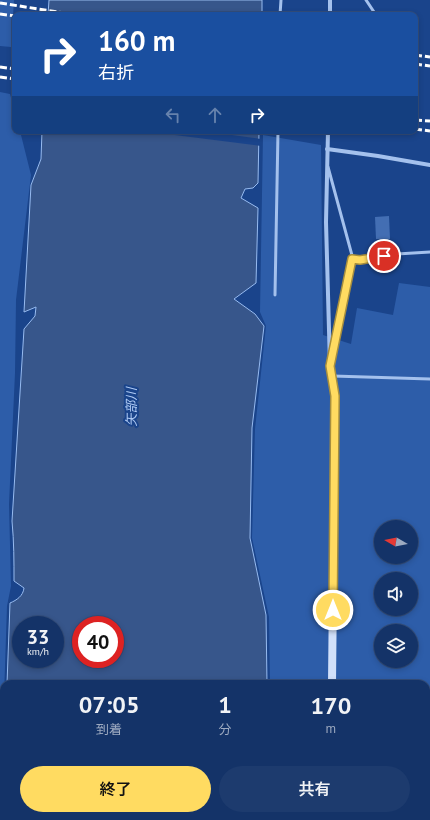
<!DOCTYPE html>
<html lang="ja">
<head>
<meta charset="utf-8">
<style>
	body { margin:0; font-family:"PT Sans","Noto Sans JP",sans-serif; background:#1d3b6e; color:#f1f3f6; height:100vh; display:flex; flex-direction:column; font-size:15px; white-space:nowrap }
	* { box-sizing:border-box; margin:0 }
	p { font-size:13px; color:#9daac0 }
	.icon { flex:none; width:22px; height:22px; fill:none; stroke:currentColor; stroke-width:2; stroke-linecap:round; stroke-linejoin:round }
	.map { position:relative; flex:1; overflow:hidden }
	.sheet { position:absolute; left:0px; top:680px; width:430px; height:140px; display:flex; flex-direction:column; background:#143368; border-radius:12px 12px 0 0; box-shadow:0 2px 6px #0003,0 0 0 1px #334e7c }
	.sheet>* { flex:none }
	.guide { position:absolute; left:12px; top:12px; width:406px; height:122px; border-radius:8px; box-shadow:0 2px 6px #0003,0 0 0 1px #334e7c; background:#1a4fa0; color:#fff; overflow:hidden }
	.needle { width:26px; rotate:279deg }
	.buttons { position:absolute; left:374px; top:520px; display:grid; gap:8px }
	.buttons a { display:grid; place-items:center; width:44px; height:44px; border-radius:50%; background:#143368; box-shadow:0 2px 6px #0003,0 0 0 1px #334e7c; font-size:20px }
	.speed { position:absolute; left:12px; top:616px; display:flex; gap:8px; font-size:20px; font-weight:700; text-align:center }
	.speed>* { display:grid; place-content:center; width:52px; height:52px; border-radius:50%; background:#143368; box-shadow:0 2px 6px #0003,0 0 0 1px #334e7c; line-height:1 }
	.speed small { font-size:10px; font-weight:400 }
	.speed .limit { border:6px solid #d22; background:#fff; color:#111 }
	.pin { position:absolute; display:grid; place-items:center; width:34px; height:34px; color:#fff; margin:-17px; border:2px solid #fff; border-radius:50%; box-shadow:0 1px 4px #0007 }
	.me { position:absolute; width:44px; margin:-22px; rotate:0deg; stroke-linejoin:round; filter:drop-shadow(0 0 3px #0008) }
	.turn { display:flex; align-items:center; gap:14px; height:84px; padding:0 20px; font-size:18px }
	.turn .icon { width:52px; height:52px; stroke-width:2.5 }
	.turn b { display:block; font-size:28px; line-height:34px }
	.lanes { display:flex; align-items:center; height:38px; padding:0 20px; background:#0003; justify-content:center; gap:20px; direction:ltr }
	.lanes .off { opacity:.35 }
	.eta { display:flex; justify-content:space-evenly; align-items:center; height:68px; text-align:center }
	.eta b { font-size:24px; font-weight:600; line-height:28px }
	.primary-button { display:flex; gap:8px; margin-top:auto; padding:8px 20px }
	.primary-button a { flex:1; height:46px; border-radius:24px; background:#ffdb61; color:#111; font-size:16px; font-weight:600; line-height:46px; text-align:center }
	.primary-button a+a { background:#1d3b6e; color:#f1f3f6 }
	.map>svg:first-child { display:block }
	.green { fill:#2d5da9; fill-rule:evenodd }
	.water { fill:#37568b; stroke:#97bbf0; fill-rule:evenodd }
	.pier { fill:#1a448b }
	.building { fill:#436eb3 }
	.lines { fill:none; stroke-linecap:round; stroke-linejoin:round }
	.lane { stroke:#a4c1ed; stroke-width:3 }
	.street { stroke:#a4c1ed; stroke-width:4 }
	.secondary { stroke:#d1e0fa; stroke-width:8 }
	.rail { stroke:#fff; stroke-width:3; stroke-dasharray:7 3; stroke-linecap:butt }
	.route-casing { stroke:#a68e3f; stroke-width:10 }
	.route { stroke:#ffdb61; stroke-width:7 }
	.labels { text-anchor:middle; stroke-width:4; stroke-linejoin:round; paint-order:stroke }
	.water-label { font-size:13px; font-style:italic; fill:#b0cbf5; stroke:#1a448b }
</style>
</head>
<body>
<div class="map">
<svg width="430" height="820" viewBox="0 0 430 820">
	<rect width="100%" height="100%" fill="#1a448b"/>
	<g class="green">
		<polygon points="0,0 14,0 11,47 0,46"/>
		<polygon points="0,92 10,94 15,113 15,131 20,131 31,175 16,300 15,373 9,504 11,586 7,606 4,696 0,736"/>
		<path d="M263,135l58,10 2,190 28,9 6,-36 36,7 6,-32 31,4v533h-169l1,-4h164v-132h-156l-1,-67 -17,-79 3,-109 11,-103 -6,-14zM381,527h30v30h-30zM381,579h30v30h-30zM381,631h30v30h-30z"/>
	</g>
	<g class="water">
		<polygon points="49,0 262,0 262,15 48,15"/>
		<path d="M42,131h217l-1,52 -5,5 -8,1 -4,9 17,10 -2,75 -22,16 21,15 9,12 -12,102 -2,110 16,77 1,69h-260l3,-81c7,-3 13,-7 14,-15l-10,-7c0,-20 0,-39 -2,-60l12,-192 11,-13 1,-9 -12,5 7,-127 10,-26zM21,625h34v34h-34zM81,625h34v34h-34z"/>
		<polygon points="4,740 4,816 260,816 259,820 2,820 3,785 0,785 2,741"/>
	</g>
	<polygon class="pier" points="143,131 202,131 261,139 261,146"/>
	<polygon class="building" points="389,216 390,239 376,239 375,217"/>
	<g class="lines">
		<g class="lane">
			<polyline points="366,0 376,15"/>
			<polyline points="280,15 281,0"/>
			<polyline points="328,167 353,259 360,260 397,254 430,252"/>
			<polyline points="275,295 278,131"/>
			<polyline points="331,361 353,259"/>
			<polyline points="333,376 430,379"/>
		</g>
		<g class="street">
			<polyline points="330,0 330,15"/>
			<polyline points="328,131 326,222 330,366"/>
			<polyline points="327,149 378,156 430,165"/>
		</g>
		<g class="secondary">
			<polyline points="330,366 335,396 332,684"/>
			<polyline points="337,816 337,820"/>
		</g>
		<g class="rail">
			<polyline points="0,3 77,15"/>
			<polyline points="0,14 15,16"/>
			<polyline points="415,55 430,57"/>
			<polyline points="415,64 430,66"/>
			<polyline points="0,67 15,69"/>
			<polyline points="0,77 15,79"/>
			<polyline points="415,120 430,121"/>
			<polyline points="415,129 430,131"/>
		</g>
	</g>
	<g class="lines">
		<g class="route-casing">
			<polyline id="route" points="333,610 335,396 330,366 352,259 360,260 384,256"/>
		</g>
		<use href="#route" class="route"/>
	</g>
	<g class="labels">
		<g class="water-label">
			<text transform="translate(131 407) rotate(-90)" y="5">矢部川</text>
		</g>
	</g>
</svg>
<div class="buttons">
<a><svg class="needle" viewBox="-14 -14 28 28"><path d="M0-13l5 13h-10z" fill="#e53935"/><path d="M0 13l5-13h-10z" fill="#9daac0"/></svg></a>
<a><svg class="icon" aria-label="sound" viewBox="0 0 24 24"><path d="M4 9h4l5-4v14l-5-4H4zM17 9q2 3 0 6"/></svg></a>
<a><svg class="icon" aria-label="layers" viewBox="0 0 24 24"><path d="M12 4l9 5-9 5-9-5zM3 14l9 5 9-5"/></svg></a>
</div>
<div class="speed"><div>33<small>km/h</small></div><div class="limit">40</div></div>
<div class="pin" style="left:384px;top:256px;background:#d93025"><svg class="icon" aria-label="arrive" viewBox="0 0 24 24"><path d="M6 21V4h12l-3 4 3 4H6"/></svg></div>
<svg class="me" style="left:333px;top:610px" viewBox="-20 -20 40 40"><circle r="17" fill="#ffdb61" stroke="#fff" stroke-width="3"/><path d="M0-11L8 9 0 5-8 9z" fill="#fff"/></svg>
<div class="guide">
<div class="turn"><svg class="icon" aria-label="right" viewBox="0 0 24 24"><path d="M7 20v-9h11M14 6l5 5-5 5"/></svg><div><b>160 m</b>右折</div></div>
<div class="lanes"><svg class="icon off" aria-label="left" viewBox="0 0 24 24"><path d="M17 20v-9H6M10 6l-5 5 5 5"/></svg><svg class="icon off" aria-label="ahead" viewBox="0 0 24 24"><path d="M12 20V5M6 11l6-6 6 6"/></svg><svg class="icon" aria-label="right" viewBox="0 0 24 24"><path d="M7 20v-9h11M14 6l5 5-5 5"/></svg></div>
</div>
<section class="sheet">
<div class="eta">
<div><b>07:05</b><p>到着</p></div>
<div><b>1</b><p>分</p></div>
<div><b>170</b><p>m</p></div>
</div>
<div class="primary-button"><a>終了</a><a>共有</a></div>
</section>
</div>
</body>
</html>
